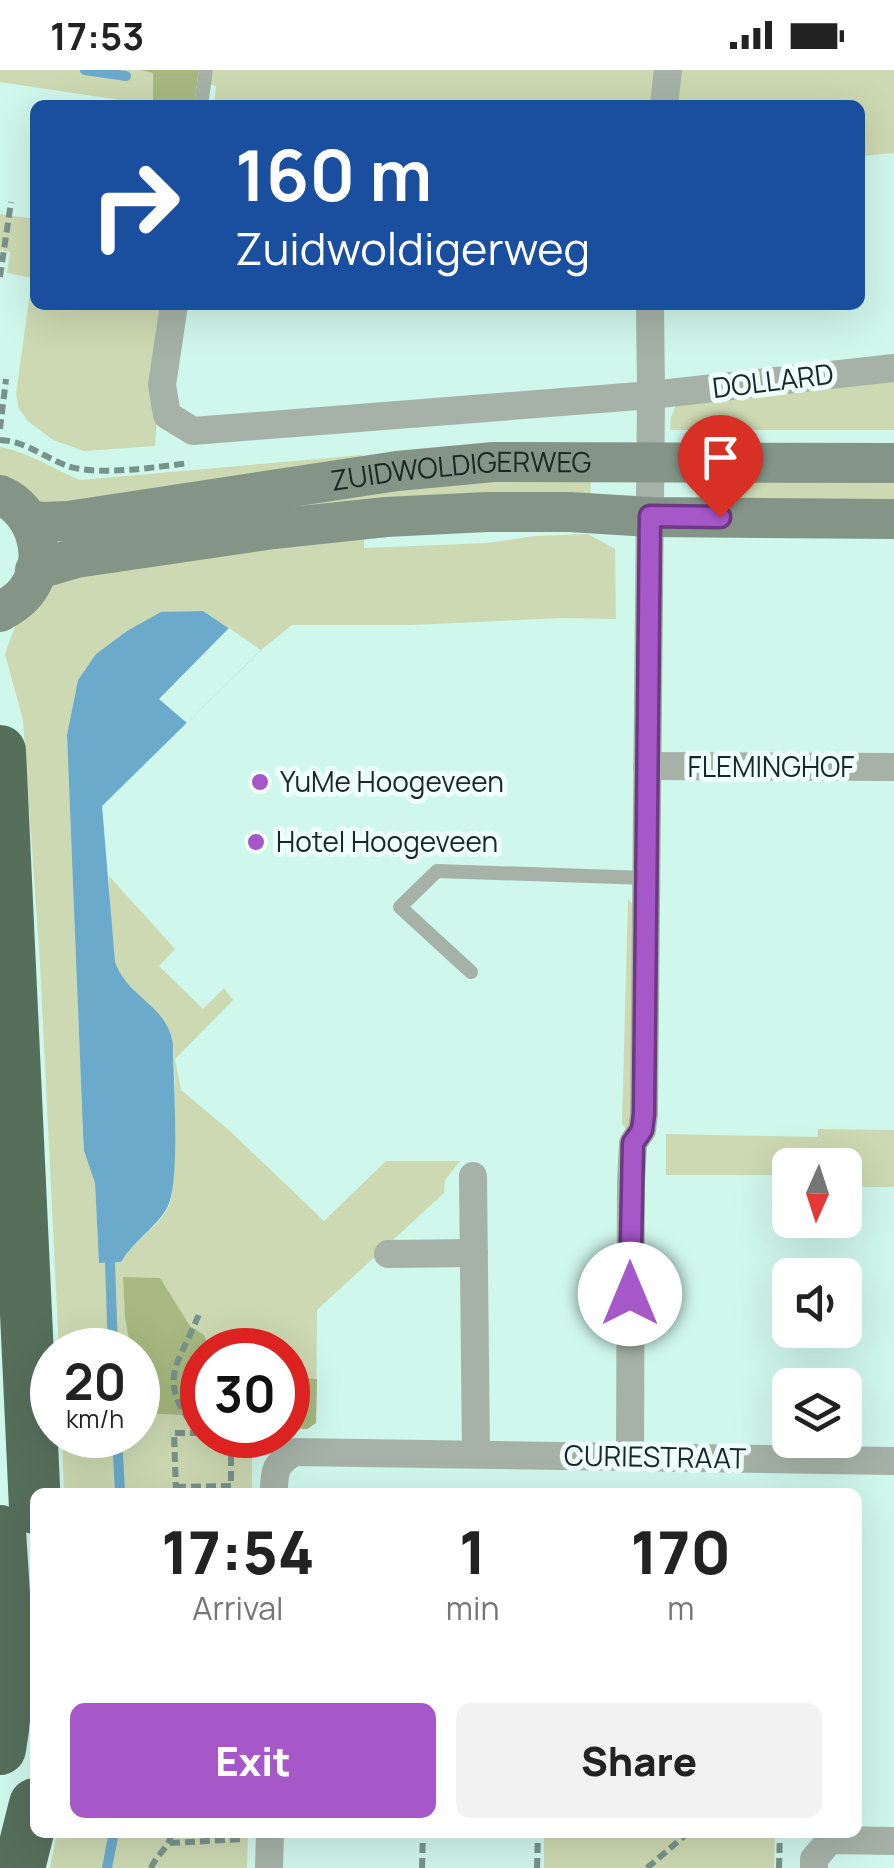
<!DOCTYPE html>
<html lang="en">
<head>
<meta charset="utf-8">
<style>
	body { margin:0; font-family:Manrope,sans-serif; background:#f2f2f2; color:#222; height:100vh; display:flex; flex-direction:column; font-size:38px; white-space:nowrap }
	* { box-sizing:border-box; margin:0 }
	p { font-size:32px; color:#767676 }
	.icon { flex:none; width:55px; height:55px; fill:none; stroke:currentColor; stroke-width:2; stroke-linecap:round; stroke-linejoin:round }
	.map { position:relative; flex:1; overflow:hidden }
	.sheet { position:absolute; left:30px; top:1418px; width:832px; height:350px; display:flex; flex-direction:column; background:#fff; border-radius:15px; box-shadow:0 10px 40px #0002 }
	.sheet>* { flex:none }
	.top-card { position:absolute; left:30px; top:30px; width:835px; height:210px; border-radius:15px; box-shadow:0 10px 40px #0002; background:#1a4fa0; color:#fff; overflow:hidden }
	.needle { width:65px; rotate:183deg }
	.fabs { position:absolute; left:772px; top:1078px; display:grid; gap:20px }
	.fabs a { display:grid; place-items:center; width:90px; height:90px; border-radius:15px; background:#fff; box-shadow:0 10px 40px #0002; font-size:50px }
	.speed { position:absolute; left:30px; top:1258px; display:flex; gap:20px; font-size:50px; font-weight:700; text-align:center }
	.speed>* { display:grid; place-content:center; width:130px; height:130px; border-radius:50%; background:#fff; box-shadow:0 10px 40px #0002; line-height:1 }
	.speed small { font-size:25px; font-weight:400 }
	.speed .limit { border:15px solid #d22; background:#fff; color:#111 }
	.pin { position:absolute; display:grid; place-items:center; width:85px; height:85px; color:#fff; margin:-102px -42px; border-radius:50% 50% 50% 0; rotate:-45deg; box-shadow:0 0 10px #0007 }
	.pin .icon { rotate:45deg }
	.me { position:absolute; width:110px; margin:-55px; rotate:0deg; stroke-linejoin:round; filter:drop-shadow(0 0 8px #0008) }
	.turn { display:flex; align-items:center; gap:35px; height:210px; padding:0 40px; font-size:45px }
	.turn .icon { width:130px; height:130px; stroke-width:2.5 }
	.turn b { display:block; font-size:70px; line-height:85px }
	.eta { display:flex; justify-content:space-evenly; align-items:center; height:170px; text-align:center }
	.eta b { font-size:60px; font-weight:800; line-height:70px }
	.button { display:flex; gap:20px; margin-top:auto; padding:20px 40px }
	.button a { flex:1; height:115px; border-radius:15px; background:#a657c8; color:#fff; font-size:40px; font-weight:800; line-height:115px; text-align:center }
	.button a+a { background:#f2f2f2; color:#222 }
	.status { display:flex; justify-content:space-between; align-items:center; height:70px; padding:0 50px; background:#fff; direction:ltr }
	.status svg { height:28px; fill:currentColor }
	.map>svg:first-child { display:block }
	.green { fill:#ccd9b2 }
	.forest { fill:#a7b980 }
	.water { fill:#6baacb }
	.pier { fill:#d0f7ec }
	.lines { fill:none; stroke-linecap:round; stroke-linejoin:round }
	.stream { stroke:#6baacb; stroke-width:10 }
	.path { stroke:#78938b; stroke-width:6; stroke-dasharray:10 5; stroke-linecap:butt }
	.service { stroke:#a6b2a8; stroke-width:14 }
	.minor { stroke:#a6b2a8; stroke-width:28 }
	.secondary { stroke:#849587; stroke-width:40 }
	.motorway { stroke:#566f5b; stroke-width:52 }
	.route-casing { stroke:#6c3982; stroke-width:25 }
	.route { stroke:#a657c8; stroke-width:18 }
	.poi-dot { fill:#a657c8; stroke:#effefa; stroke-width:4 }
	.labels { text-anchor:middle; stroke-width:10; stroke-linejoin:round; paint-order:stroke }
	.street-label { font-size:28px; fill:#192824; stroke:#effefa }
	.poi-label { font-size:28px; fill:#192824; stroke:#effefa; text-anchor:start }
</style>
</head>
<body>
<div class="status"><b>17:53</b><svg viewBox="0 0 49 12"><path d="M0 12V9h3v3zM5 12V6h3v6zM10 12V3h3v9zM15 12V0h3v12zM26 1h20v11H26zM47 4h2v5h-2z"/></svg></div>
<div class="map">
<svg width="894" height="1798" viewBox="0 0 894 1798">
	<rect width="100%" height="100%" fill="#d0f7ec"/>
	<g class="green">
		<polygon points="0,0 140,0 153,3 153,35 0,12"/>
		<polygon points="199,0 894,0 894,83 860,86 860,35 319,35 279,31 277,35 214,35 216,16 198,11"/>
		<polygon points="0,144 35,149 35,235 165,235 155,376 84,381 53,370 29,352 19,339 16,324 32,208 7,203 10,182 0,180"/>
		<polygon points="894,311 894,360 670,360 671,347 676,335"/>
		<path d="M0,377c29,5 53,22 80,33l282,-25 1,11 -320,43 -43,-32z"/>
		<polygon points="590,404 591,431 58,478 54,465 316,423"/>
		<polygon points="894,406 894,434 696,430 696,410"/>
		<path d="M588,464l27,15 1,70 -53,-1 -153,7h-118l-31,25 -58,-39 -76,20 -31,23 -18,26 -11,55 16,398 1,18 11,32 4,80 22,-1c12,-22 40,-35 49,-59 5,-15 7,-149 2,-161 -10,-23 -40,-45 -52,-67 -11,-19 -10,-74 -11,-99l66,73 -16,17 44,43 21,-21 9,12 -58,59 6,31 49,41 94,90 62,-60h74l-15,19 -1,13 -127,117 -1,113 -9,6 -19,-1v-78h-86v85h50v57h-188l-2,-57h76v-85h-79l-19,-386 -17,-244 -18,-66 11,-30 44,-48 304,-40v12l123,-5 48,-7z"/>
		<polygon points="628,829 632,834 636,834 632,1053 627,1060 622,1054"/>
		<polygon points="818,1059 894,1060 894,1117 864,1117 845,1105 845,1095 790,1095 790,1105 666,1105 666,1064 818,1067"/>
		<polygon points="57,1763 248,1763 247,1798 50,1798"/>
		<polygon points="302,1763 534,1762 535,1763 534,1767"/>
		<polygon points="544,1763 775,1763 774,1798 544,1798"/>
	</g>
	<g class="forest">
		<polygon points="140,0 199,0 194,35 153,35 153,3"/>
		<polygon points="123,1207 160,1208 190,1256 204,1265 210,1280 202,1280 202,1348 184,1345 138,1343 138,1280 131,1280 125,1248"/>
		<polygon points="288,1307 317,1309 316,1353 307,1359 288,1358"/>
	</g>
	<path class="water" d="M203,541l58,39 -159,156 13,156c14,38 51,41 58,82 0,34 8,140 -6,164 -12,21 -34,33 -46,54l-22,1 -4,-80 -11,-32 -1,-18 -16,-398 11,-55 18,-26 31,-23 34,-19z"/>
	<polygon class="pier" points="229,558 261,580 187,653 159,629"/>
	<g class="lines">
		<g class="stream">
			<polyline points="85,0 126,6"/>
			<polyline points="110,1193 113,1280"/>
			<polyline points="117,1365 120,1422"/>
			<polyline points="107,1798 114,1762"/>
		</g>
		<g class="path">
			<polyline points="0,207 11,132"/>
			<polyline points="0,359 6,309"/>
			<path d="M0,370c25,1 42,16 65,25 30,12 91,2 124,-2"/>
			<path d="M199,1363c-44,-54 -22,-64 0,-119"/>
			<polyline points="176,1417 231,1416 231,1365"/>
			<polyline points="176,1422 174,1363 201,1363"/>
			<polyline points="170,1773 244,1769"/>
			<path d="M151,1798c6,-14 19,-21 21,-36"/>
			<polyline points="422,1798 423,1762"/>
			<polyline points="537,1798 538,1762"/>
			<polyline points="647,1798 689,1762"/>
			<polyline points="779,1798 780,1762"/>
		</g>
		<g class="service">
			<polyline points="201,35 206,0"/>
			<polyline points="471,902 400,837 437,801 647,808"/>
		</g>
		<g class="minor">
			<polyline points="664,35 668,0"/>
			<polyline points="174,235 162,315 167,345 193,361 651,325 650,235"/>
			<polyline points="647,696 894,697"/>
			<polyline points="473,1106 476,1383"/>
			<polyline points="388,1184 474,1183"/>
			<polyline points="630,1387 631,1111 633,1073 642,1060 644,1044 651,325 894,298"/>
			<path d="M274,1422c0,-21 1,-29 21,-40l599,9"/>
			<polyline points="269,1798 270,1762"/>
			<polyline points="814,1798 814,1789 830,1770 894,1771"/>
		</g>
		<g class="secondary">
			<path d="M0,425c36,15 51,65 26,97 -7,9 -17,15 -26,20"/>
			<path id="s1" d="M30,450l13,2 25,-1 329,-50 97,-9 400,1"/>
			<polyline points="35,500 76,488 273,459 386,447 487,442 570,442 650,447 894,449"/>
		</g>
		<g class="motorway">
			<polyline points="0,681 35,1438"/>
			<path d="M0,1461c4,72 13,146 0,218"/>
			<polyline points="19,1798 35,1734"/>
		</g>
	</g>
	<g class="lines">
		<g class="route-casing">
			<polyline id="route" points="630,1224 633,1073 642,1060 644,1044 650,446 720,447"/>
		</g>
		<use href="#route" class="route"/>
	</g>
	<g class="poi-dot">
		<circle cx="260" cy="712" r="10"/>
		<circle cx="256" cy="772" r="10"/>
	</g>
	<g class="labels">
		<g class="street-label">
			<text transform="translate(773 311) rotate(-7)" y="10">DOLLARD</text>
			<text dy="10" stroke="none"><textPath href="#s1" startOffset="435">ZUIDWOLDIGERWEG</textPath></text>
			<text x="771" y="707">FLEMINGHOF</text>
			<text transform="translate(655 1387) rotate(1)" y="10">CURIESTRAAT</text>
		</g>
		<g class="poi-label">
			<text x="280" y="722">YuMe Hoogeveen</text>
			<text x="276" y="782">Hotel Hoogeveen</text>
		</g>
	</g>
</svg>
<div class="fabs">
<a><svg class="needle" viewBox="-14 -14 28 28"><path d="M0-13l5 13h-10z" fill="#e53935"/><path d="M0 13l5-13h-10z" fill="#767676"/></svg></a>
<a><svg class="icon" aria-label="sound" viewBox="0 0 24 24"><path d="M4 9h4l5-4v14l-5-4H4zM17 9q2 3 0 6"/></svg></a>
<a><svg class="icon" aria-label="layers" viewBox="0 0 24 24"><path d="M12 4l9 5-9 5-9-5zM3 14l9 5 9-5"/></svg></a>
</div>
<div class="speed"><div>20<small>km/h</small></div><div class="limit">30</div></div>
<div class="pin" style="left:720px;top:447px;background:#d93025"><svg class="icon" aria-label="arrive" viewBox="0 0 24 24"><path d="M6 21V4h12l-3 4 3 4H6"/></svg></div>
<svg class="me" style="left:630px;top:1224px" viewBox="-20 -20 40 40"><circle r="19" fill="#fff"/><path d="M0-13L10 11 0 6-10 11z" fill="#a657c8"/></svg>
<div class="top-card">
<div class="turn"><svg class="icon" aria-label="right" viewBox="0 0 24 24"><path d="M7 20v-9h11M14 6l5 5-5 5"/></svg><div><b>160 m</b>Zuidwoldigerweg</div></div>
</div>
<section class="sheet">
<div class="eta">
<div><b>17:54</b><p>Arrival</p></div>
<div><b>1</b><p>min</p></div>
<div><b>170</b><p>m</p></div>
</div>
<div class="button"><a>Exit</a><a>Share</a></div>
</section>
</div>
</body>
</html>
